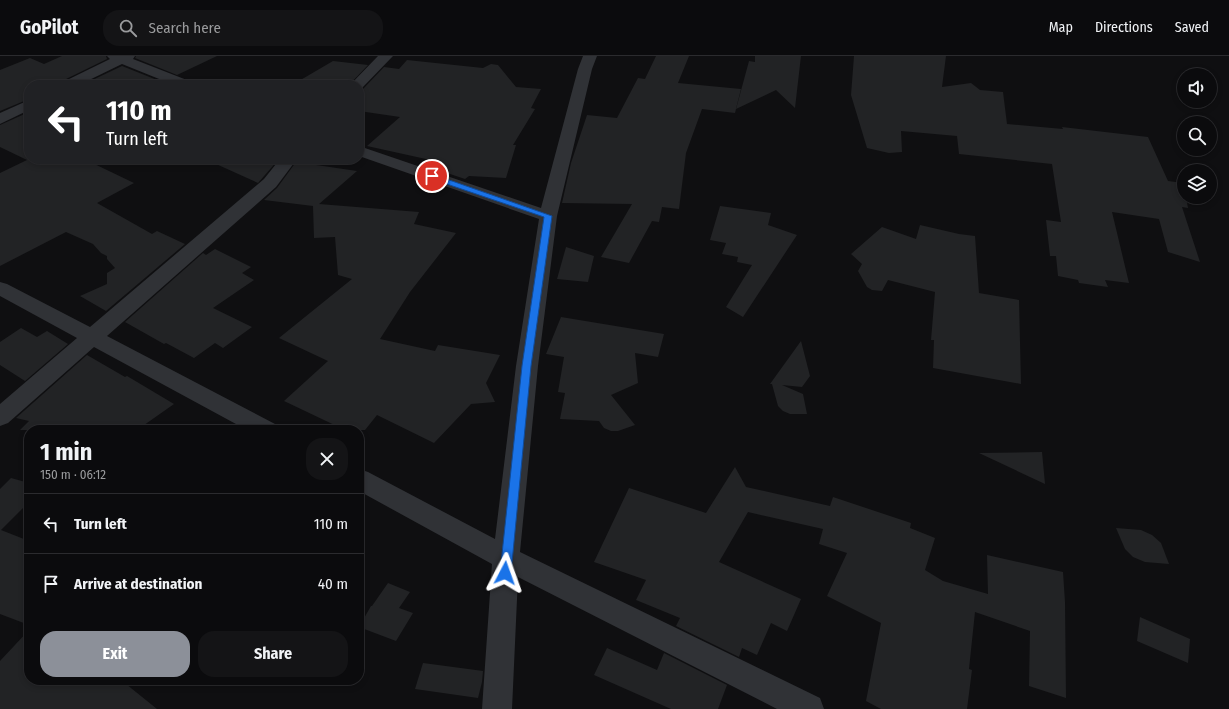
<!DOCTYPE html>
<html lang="en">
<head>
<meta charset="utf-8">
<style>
	body { margin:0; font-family:"Fira Sans Condensed",sans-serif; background:#141416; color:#f1f3f6; height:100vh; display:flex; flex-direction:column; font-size:15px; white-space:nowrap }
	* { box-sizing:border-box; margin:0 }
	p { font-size:13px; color:#9a9b9d }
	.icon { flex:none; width:22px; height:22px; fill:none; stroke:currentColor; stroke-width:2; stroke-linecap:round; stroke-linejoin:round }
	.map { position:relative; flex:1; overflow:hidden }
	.panel { position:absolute; left:24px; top:369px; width:340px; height:260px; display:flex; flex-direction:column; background:#0b0b0d; border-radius:16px; box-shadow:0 2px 6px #0003,0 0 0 1px #2b2b2e }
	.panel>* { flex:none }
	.hud { position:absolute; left:24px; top:24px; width:340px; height:84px; border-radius:16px; box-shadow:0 2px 6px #0003,0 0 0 1px #2b2b2e; background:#202124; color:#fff; overflow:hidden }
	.buttons { position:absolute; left:1177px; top:12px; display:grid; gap:8px }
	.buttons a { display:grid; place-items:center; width:40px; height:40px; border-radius:50%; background:#0b0b0d; box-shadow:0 2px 6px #0003,0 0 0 1px #2b2b2e; font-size:20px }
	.pin { position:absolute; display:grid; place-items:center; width:34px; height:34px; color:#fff; margin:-17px; border:2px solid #fff; border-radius:50%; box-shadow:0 1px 4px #0007 }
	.me { position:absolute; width:44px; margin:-22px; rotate:4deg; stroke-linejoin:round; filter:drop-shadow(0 0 3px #0008) }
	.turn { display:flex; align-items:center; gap:14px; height:84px; padding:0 16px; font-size:18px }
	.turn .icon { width:52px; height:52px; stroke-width:2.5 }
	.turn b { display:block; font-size:28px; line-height:34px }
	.round { display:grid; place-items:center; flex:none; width:42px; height:42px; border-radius:16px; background:#141416 }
	.head { display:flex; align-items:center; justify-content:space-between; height:68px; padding:0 16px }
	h1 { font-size:24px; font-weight:700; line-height:30px }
	.cta { display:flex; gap:8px; margin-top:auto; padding:8px 16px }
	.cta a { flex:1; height:46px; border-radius:16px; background:#8c9099; color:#fff; font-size:16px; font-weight:700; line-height:46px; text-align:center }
	.cta a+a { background:#141416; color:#f1f3f6 }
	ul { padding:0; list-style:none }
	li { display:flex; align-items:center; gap:12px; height:60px; padding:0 16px; border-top:1px solid #2b2b2e }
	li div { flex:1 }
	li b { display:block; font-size:15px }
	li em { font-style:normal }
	header { display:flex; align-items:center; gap:24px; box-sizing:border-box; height:56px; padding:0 20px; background:#0b0b0d; border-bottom:1px solid #2b2b2e }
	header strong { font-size:19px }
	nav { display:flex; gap:22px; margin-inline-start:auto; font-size:14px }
	.search { width:280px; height:36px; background:#141416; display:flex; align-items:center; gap:10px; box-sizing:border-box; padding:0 14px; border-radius:16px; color:#9a9b9d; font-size:15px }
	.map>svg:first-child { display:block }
	.building { fill:#222325 }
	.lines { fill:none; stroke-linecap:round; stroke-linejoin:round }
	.minor { fill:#303236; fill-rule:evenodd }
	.route { fill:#1a73e8; stroke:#114b97 }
</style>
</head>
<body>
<header>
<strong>GoPilot</strong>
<div class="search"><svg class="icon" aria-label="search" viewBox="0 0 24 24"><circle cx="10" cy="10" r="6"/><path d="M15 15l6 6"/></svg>Search here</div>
<nav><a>Map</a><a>Directions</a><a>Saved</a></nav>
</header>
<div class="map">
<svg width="1229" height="653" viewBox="0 0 1229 653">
	<rect width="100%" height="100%" fill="#0f0f11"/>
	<g class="building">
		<polygon points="62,0 106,0 107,3 62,25 60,29 29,29 29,43 0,55 0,14 30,2 44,8"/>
		<polygon points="136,0 217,0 177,19 135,2"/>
		<polygon points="656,0 689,0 678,27 741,33 735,57 702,53 686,97 679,153 662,151 659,166 652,165 629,207 601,201 632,148 562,147 571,107 587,59 617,62 638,22 645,23"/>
		<polygon points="755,0 801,0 795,52 776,34 736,53 749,5 755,6"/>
		<polygon points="854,0 946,0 942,31 971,27 980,34 1003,36 1007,68 1063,73 1062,71 1148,81 1168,125 1183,127 1184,141 1186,141 1188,152 1182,151 1200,206 1168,196 1159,163 1112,156 1129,227 1105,224 1108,231 1079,227 1078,224 1058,220 1056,200 1050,200 1046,164 1061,166 1052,108 959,98 957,80 901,75 902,96 889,97 867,92 851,39"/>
		<polygon points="407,4 483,12 491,8 498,9 516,31 541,33 531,52 535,53 513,89 516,89 506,122 469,120 465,123 435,113 444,107 367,90 400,61 359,55 359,34 363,33 384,11 399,13"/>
		<polygon points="333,5 368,9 349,29 292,29"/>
		<polygon points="122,10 162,26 156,29 82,29"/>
		<polygon points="29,56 29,103 84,103 134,127 97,147 152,178 157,175 185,188 106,255 80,240 107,228 107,217 115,212 107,203 107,200 101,197 93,188 66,176 0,210 0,117 27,104 0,91 0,69"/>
		<polygon points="205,103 274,103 278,104 258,127"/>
		<polygon points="296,106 357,115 319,148 419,156 414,168 456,177 410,236 380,283 435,295 438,289 500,299 486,327 495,346 471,348 434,387 377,359 365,374 345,374 284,345 328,305 279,282 352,223 338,219 335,181 314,182 313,150 264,144 277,132"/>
		<polygon points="720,150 771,157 768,169 797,179 743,261 726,251 752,209 737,206 738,201 722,198 726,187 710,184"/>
		<polygon points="920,169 959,178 975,180 979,237 1019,244 1021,328 933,312 934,284 931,284 935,236 888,224 882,235 872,234 867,231 858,215 862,208 851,198 882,171 916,183"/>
		<polygon points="566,191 594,200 588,226 557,223"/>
		<polygon points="215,193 251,211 242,217 254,224 213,252 252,271 223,292 215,287 194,302 166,287 164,288 125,266 203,197 206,199"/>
		<polygon points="561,261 664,278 658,301 635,297 638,327 611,339 635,369 618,375 611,375 604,372 599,365 560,363 565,337 558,336 564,301 546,298"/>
		<polygon points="21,272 37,281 47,275 68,288 25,325 0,309 0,286"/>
		<polygon points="801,285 810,320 802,331 782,329 803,338 807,358 790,358 783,355 778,350 772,328 770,328"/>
		<polygon points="87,299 125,321 127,320 174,348 137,374 20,374 29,365 16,362"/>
		<polygon points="1042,396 1045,428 979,397"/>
		<polygon points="735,411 746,431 830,450 833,441 911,467 910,472 935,482 925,514 943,525 988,538 987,499 1063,516 1065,546 1066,642 1029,630 1030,575 975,556 969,613 972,614 967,653 881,653 866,645 881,567 827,540 847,497 819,488 823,473 748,456 719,506 801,543 787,575 771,567 757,599 742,592 739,601 676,570 680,562 636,544 646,524 594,506 629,432 706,457"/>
		<polygon points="11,422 29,427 29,446 1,474 29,485 29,569 0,558 0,433"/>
		<polygon points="1116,472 1141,474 1152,479 1161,487 1169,508 1145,506 1133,501 1125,493"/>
		<polygon points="388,527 410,536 399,552 413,557 396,585 359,571 371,550 372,550"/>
		<polygon points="1140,561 1190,583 1188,607 1137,585"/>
		<polygon points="29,574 29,624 121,624 157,653 0,653 0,605"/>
		<polygon points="607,592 657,614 664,597 727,629 718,653 671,653 594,619"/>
		<polygon points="423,607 483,615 482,626 478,642 415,633"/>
	</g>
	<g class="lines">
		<g class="minor">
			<polygon points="107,0 135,0 133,3 192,26 194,29 174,29 122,8 79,29 61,29 63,26 110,3"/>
			<polygon points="378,0 393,0 362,32 359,33 359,29 350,29"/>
			<polygon points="583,0 597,0 592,13 557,160 538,310 520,496 820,642 824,653 777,653 518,521 512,653 482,653 492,508 359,435 359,413 368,416 495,483 516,310 539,163 359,100 359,90 541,152 578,13"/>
			<polygon points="29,44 29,54 0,68 0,57"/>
			<polygon points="280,103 297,103 276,131 107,280 275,368 279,374 247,374 94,291 8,367 0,370 0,348 77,282 0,240 0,226 7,228 90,271 264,123"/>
		</g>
	</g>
	<polygon class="route" points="432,118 552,160 531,310 511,517 509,520 505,522 501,520 500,517 522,310 544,161 429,122 428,120"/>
</svg>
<div class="buttons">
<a><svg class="icon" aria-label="sound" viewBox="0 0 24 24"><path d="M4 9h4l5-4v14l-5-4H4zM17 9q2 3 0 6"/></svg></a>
<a><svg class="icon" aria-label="search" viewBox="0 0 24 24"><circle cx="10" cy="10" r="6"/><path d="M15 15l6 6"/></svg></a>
<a><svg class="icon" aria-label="layers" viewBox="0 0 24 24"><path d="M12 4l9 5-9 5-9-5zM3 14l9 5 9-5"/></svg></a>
</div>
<div class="pin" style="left:432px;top:120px;background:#d93025"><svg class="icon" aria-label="arrive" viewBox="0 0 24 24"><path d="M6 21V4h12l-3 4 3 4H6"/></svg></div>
<svg class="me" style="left:505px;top:517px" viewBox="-20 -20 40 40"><path d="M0-17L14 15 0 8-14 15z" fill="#1a73e8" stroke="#fff" stroke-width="4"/></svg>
<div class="hud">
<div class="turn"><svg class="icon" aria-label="left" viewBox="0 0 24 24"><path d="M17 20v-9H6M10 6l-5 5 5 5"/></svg><div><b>110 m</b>Turn left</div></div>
</div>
<section class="panel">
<div class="head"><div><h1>1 min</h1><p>150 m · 06:12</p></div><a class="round"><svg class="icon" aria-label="close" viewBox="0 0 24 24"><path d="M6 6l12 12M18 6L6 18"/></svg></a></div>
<ul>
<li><svg class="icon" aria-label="left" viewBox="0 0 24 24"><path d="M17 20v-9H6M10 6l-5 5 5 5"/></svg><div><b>Turn left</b></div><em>110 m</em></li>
<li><svg class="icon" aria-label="arrive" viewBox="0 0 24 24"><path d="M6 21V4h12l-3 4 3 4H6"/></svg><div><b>Arrive at destination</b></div><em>40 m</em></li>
</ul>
<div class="cta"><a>Exit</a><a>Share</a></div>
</section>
</div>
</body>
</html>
